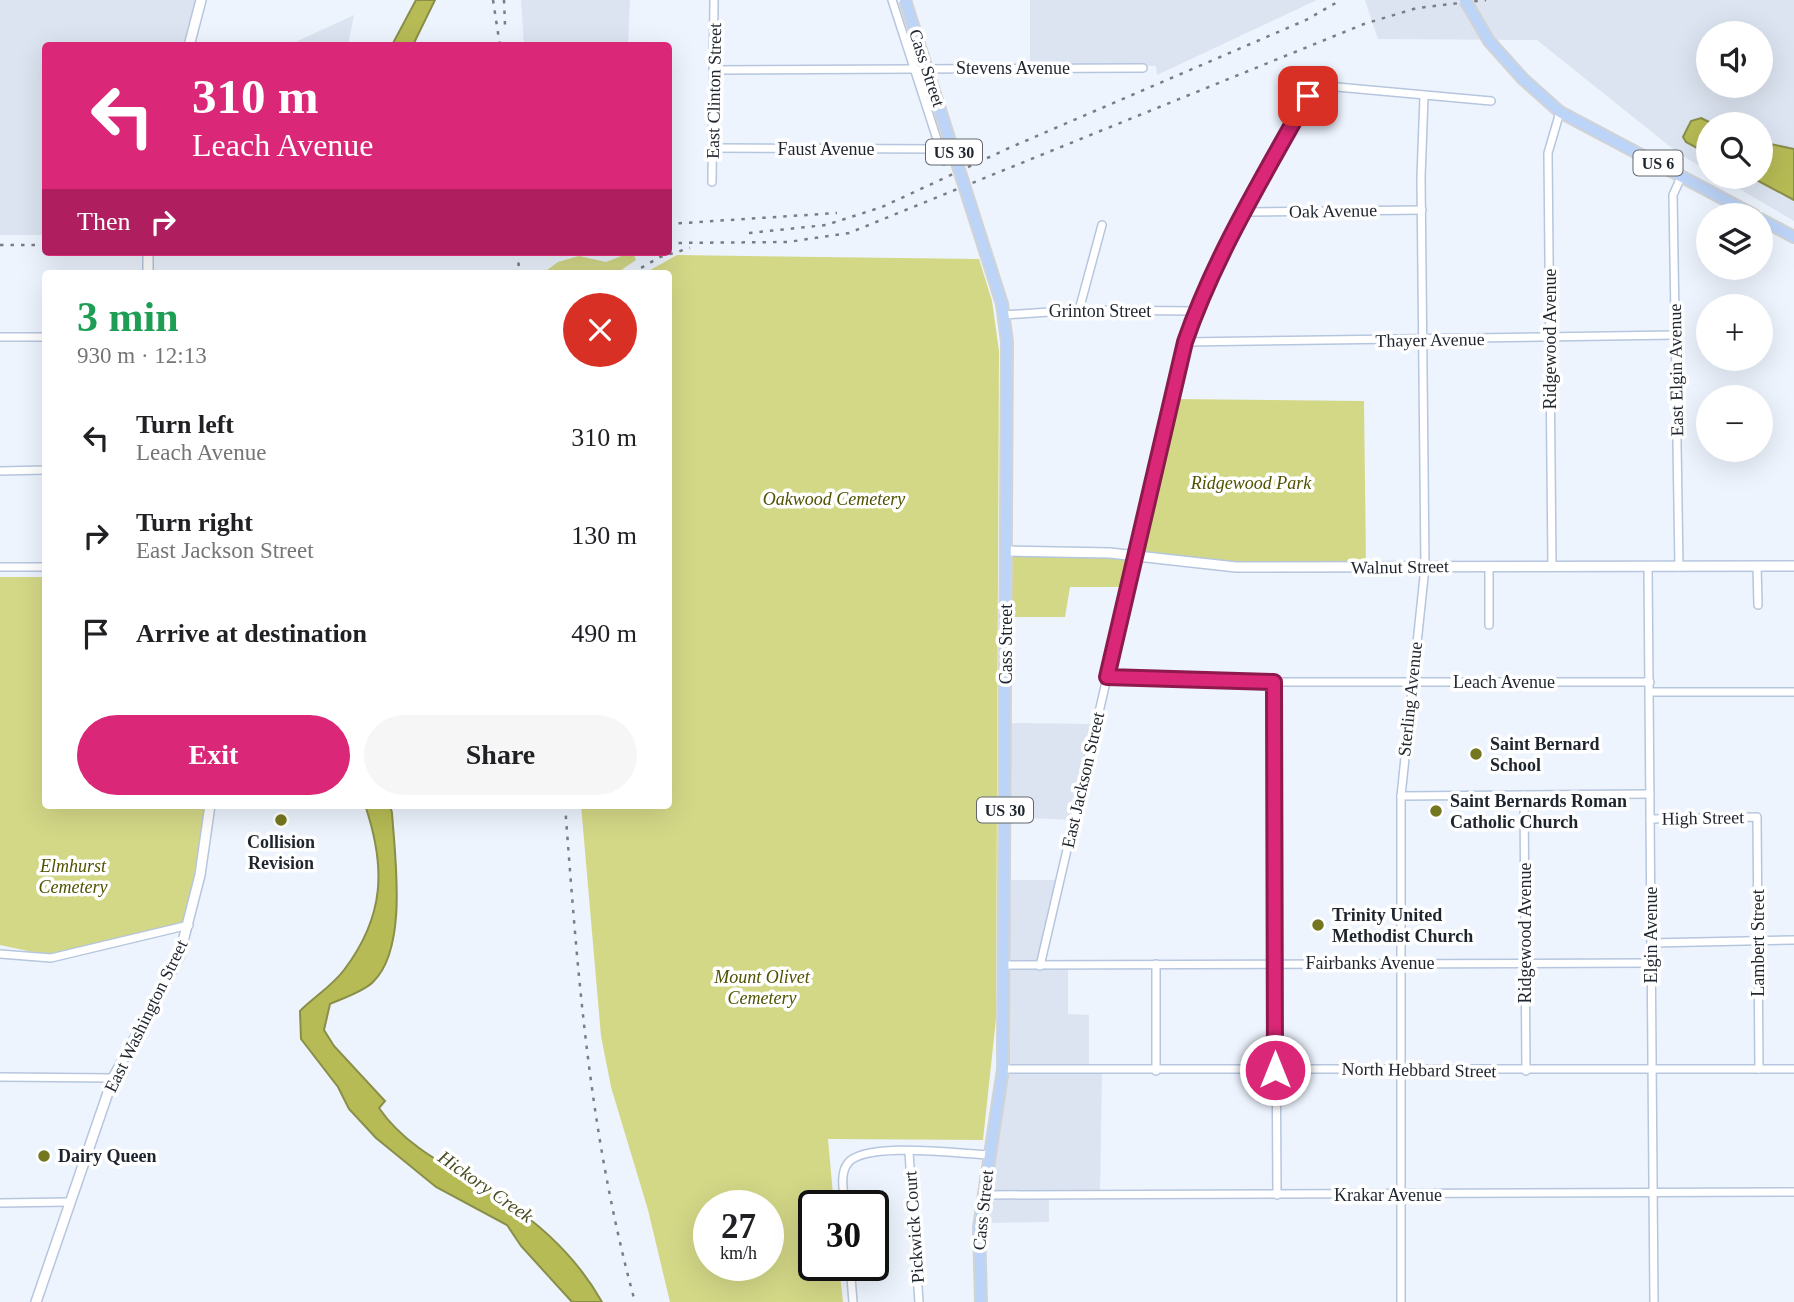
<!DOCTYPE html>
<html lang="en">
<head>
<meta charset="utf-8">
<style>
	body { margin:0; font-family:Georgia,serif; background:#f6f6f6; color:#202124; height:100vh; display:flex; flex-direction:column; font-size:26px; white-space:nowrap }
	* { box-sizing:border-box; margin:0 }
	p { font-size:23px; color:#757577 }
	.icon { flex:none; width:38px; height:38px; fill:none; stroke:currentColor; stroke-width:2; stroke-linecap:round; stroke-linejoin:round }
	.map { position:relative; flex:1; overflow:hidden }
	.drawer { position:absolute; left:42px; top:270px; width:630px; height:539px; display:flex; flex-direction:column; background:#fff; border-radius:7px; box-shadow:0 7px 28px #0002 }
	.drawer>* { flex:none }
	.banner { position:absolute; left:42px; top:42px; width:630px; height:214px; border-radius:7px; box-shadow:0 7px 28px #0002; background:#db2777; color:#fff; overflow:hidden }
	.fabs { position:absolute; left:1696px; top:21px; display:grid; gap:14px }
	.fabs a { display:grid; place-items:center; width:77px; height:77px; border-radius:50%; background:#fff; box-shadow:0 7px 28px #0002; font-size:35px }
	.speed { position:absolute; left:693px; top:1190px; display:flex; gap:14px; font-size:35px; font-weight:700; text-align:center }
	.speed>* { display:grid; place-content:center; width:91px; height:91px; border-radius:50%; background:#fff; box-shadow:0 7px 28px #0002; line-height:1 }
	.speed small { font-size:18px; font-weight:400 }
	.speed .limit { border:4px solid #111; border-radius:10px; background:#fff; color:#111 }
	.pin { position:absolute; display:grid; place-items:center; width:60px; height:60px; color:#fff; margin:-30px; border-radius:14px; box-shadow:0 4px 10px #0006 }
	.me { position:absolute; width:77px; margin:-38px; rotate:0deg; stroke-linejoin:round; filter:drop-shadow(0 0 5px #0008) }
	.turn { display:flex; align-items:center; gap:24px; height:147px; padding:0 35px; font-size:32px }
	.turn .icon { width:91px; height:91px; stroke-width:2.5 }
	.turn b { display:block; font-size:49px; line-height:60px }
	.then { display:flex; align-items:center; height:66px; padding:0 35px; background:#0003; gap:14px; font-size:26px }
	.round { display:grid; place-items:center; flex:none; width:74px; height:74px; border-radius:37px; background:#f6f6f6 }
	.head { display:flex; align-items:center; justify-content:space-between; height:119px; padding:0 35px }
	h1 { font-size:42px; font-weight:700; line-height:52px; color:#1e9e55 }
	.button { display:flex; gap:14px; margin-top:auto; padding:14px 35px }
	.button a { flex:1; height:80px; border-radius:42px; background:#db2777; color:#fff; font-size:28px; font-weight:700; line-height:80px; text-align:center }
	.button a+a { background:#f6f6f6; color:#202124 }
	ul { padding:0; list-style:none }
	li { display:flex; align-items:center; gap:21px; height:98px; padding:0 35px }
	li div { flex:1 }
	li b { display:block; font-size:26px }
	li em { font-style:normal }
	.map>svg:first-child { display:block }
	.built { fill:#dce4f1; fill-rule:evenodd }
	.green { fill:#d3d887; fill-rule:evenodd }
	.water { fill:#b6bb55; stroke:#898e49; stroke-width:2 }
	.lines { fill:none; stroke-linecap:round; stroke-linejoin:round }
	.minor-casing { stroke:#b6c6de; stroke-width:10 }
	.tertiary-casing { stroke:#b6c6de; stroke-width:12 }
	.primary-casing { stroke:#d2d3d5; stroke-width:14 }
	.minor { stroke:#fff; stroke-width:7 }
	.tertiary { stroke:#fff; stroke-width:9 }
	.primary { stroke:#bcd4f7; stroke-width:10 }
	.rail { stroke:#777e87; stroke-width:2.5; stroke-dasharray:3.5 7; stroke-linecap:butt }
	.primary-bridge-casing { stroke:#d2d3d5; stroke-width:14; stroke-linecap:butt }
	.primary-bridge { stroke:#bcd4f7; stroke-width:10 }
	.route-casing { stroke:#8e194d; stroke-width:18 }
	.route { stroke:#db2777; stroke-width:12 }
	.poi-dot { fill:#74771f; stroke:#fff; stroke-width:2.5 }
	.labels { text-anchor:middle; stroke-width:7; stroke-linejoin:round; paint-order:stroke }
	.shield { fill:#fff; stroke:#62666d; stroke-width:2 }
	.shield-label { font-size:16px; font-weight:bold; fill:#1f252e }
	.street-label { font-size:18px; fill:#1f252e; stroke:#fff }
	.park-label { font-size:18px; font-style:italic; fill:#505200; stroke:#fff }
	.poi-label { font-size:18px; font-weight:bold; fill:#1f252e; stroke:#fff; text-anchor:start }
	.water-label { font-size:19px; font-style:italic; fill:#4b4d23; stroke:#fff }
</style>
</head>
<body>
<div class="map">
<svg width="1794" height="1302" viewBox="0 0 1794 1302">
	<rect width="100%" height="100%" fill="#edf4fe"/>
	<g class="built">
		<polygon points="0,0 197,0 185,45 46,46 45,235 0,235"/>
		<polygon points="521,0 630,0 628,45 524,45"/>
		<polygon points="1030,0 1317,0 1157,75 1156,66 1030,66"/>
		<path d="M1365,0h429v221l-75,-44h41v-53h-52v47l-30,-18 -141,-113 -159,-1zM1708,33h52v53h-52z"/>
		<polygon points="354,15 348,45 289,45"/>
		<polygon points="1007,723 1095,724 1073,820 1006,817"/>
		<polygon points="1006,880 1060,880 1039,965 1068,966 1068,1014 1089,1015 1089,1071 1102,1072 1100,1195 1049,1195 1049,1222 981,1223 1004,1068"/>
	</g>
	<g class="green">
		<polygon points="624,255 634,255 636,260 617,273 543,273 558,262 579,256 606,262"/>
		<path d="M677,255l302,4 13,42 7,50 -3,668 -13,121 -155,-1 6,67h-20v59h25l4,37h-173l-22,-92 -37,-123 -10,-51 -20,-231h87v-532h-23zM709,1206h59v59h-59z"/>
		<polygon points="1173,399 1364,401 1366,566 1237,566 1136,556"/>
		<polygon points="1008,552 1135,557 1128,587 1070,587 1065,617 1007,617"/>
		<polygon points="0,577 45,577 46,805 207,805 205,834 188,922 51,956 0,945"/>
	</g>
	<g class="water">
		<polygon points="416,0 435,0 413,45 392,45"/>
		<polygon points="1701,118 1713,124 1708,124 1708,154 1686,142 1683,137 1691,121"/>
		<polygon points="1761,142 1794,149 1794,200 1751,177 1760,177"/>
		<path d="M365,805h25l2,8c3,45 16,135 -19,169 -10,10 -30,16 -43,22l-6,26 10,16 51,55 -6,7c25,37 68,58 105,80 48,28 91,66 118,114h-30l-51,-56 -14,-21 -71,-38 -60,-49 -27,-29 -11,-22 -37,-48 -1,-28c14,-14 32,-25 44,-41 41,-54 42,-103 21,-165z"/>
	</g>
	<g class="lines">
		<g class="minor-casing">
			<g id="minor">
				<polyline points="892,0 944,161"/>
				<polyline points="714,70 1143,68"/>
				<polyline points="713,148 939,149"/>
				<polyline points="712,182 714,0"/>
				<polyline points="1245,212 1422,210"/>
				<polyline points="1079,310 1102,225"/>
				<polyline points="1004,315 1079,310 1196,311"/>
				<polyline points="0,337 46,337"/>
				<polyline points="1185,342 1675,335"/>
				<polyline points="0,471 46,470"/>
				<polyline points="1489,566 1489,625"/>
				<polyline points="1757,566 1758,605"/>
				<polyline points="0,567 46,567"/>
				<polyline points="1552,567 1548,153 1560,112"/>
				<polyline points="1648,567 1654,1302"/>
				<polyline points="1679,567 1673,195 1682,175"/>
				<polyline points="1106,677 1274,682 1650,682"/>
				<polyline points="1274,682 1277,1195"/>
				<polyline points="1650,692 1794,692"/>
				<polyline points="1524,795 1526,1071"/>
				<polyline points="1401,796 1650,794"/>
				<polyline points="1650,819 1757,817 1759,1069"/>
				<polyline points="1651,943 1794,940"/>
				<polyline points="0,954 51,958 189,925"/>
				<polyline points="1004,965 1651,963"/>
				<polyline points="1040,966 1185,342 1212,272 1308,96 1316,88 1326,86 1491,101"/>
				<polyline points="1003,1069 1794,1069"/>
				<polyline points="1156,1071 1156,964"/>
				<polyline points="0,1077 113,1078"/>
				<polyline points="909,1152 919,1302"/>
				<polyline points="983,1195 1794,1192"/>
				<polyline points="0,1203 69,1202"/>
				<path d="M845,1206c-1,-13 -6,-32 3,-43 18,-22 113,-9 141,-8"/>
				<polyline points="850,1265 853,1302"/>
				<polyline points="1401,1302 1401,796 1425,567 1421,177 1424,97"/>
			</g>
		</g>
		<g class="tertiary-casing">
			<g id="tertiary">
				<polyline points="189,46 201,0"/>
				<polyline points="148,252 148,273"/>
				<polyline points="1006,551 1110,553 1236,567 1794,566"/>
				<polyline points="36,1302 113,1078 179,957 200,875 210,805"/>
			</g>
		</g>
		<g class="primary-casing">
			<g id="primary">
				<polyline points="1523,79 1560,112 1754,215"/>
				<polyline points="1760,219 1794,237"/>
				<polyline points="981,1302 979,1227 1003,1069 1003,1044 1007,342 1002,304"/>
			</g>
		</g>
		<use href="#minor" class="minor"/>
		<use href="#tertiary" class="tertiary"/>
		<use href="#primary" class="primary"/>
		<g class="rail">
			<polyline points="493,0 500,46"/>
			<polyline points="504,0 505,25"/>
			<polyline points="668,224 837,213"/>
			<polyline points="749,233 826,225 882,207 1009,148 1306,20 1341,0"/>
			<polyline points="668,243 788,242 849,233 1364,24 1417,8 1486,0"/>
			<polyline points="0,245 46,245"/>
			<polyline points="518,252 519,273"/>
			<polyline points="632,273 660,257 690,248"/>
			<path d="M565,805c13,172 24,329 70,497"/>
		</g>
		<g class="primary-bridge-casing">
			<g id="primary-bridge">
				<polyline points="905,0 1002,304"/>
				<polyline points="1465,0 1489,41 1523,79"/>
			</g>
		</g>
		<use href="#primary-bridge" class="primary-bridge"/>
	</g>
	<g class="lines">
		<g class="route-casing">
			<path id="route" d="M1275,1070l-1,-388 -167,-5 78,-335c30,-87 79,-166 123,-246"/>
		</g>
		<use href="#route" class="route"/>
	</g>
	<g class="poi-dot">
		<circle cx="1476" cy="754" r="7"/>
		<circle cx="1436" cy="811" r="7"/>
		<circle cx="281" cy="820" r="7"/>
		<circle cx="1318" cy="925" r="7"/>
		<circle cx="44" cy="1156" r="7"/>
	</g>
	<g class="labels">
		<g class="shield">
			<rect x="926" y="139.5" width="56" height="25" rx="5"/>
			<rect x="1633.5" y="150.5" width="49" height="25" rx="5"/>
			<rect x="977" y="797.5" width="56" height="25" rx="5"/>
		</g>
		<g class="shield-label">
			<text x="954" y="158">US 30</text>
			<text x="1658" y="169">US 6</text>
			<text x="1005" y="816">US 30</text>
		</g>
		<g class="street-label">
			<text transform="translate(927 68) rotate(72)" y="6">Cass Street</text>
			<text x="1013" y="74">Stevens Avenue</text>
			<text transform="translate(714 91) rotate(-89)" y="6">East Clinton Street</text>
			<text x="826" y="155">Faust Avenue</text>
			<text transform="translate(1333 211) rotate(-1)" y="6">Oak Avenue</text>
			<text x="1100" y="317">Grinton Street</text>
			<text transform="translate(1550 339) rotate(-90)" y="6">Ridgewood Avenue</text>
			<text transform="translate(1430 340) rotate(-1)" y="6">Thayer Avenue</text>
			<text transform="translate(1676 370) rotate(-91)" y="6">East Elgin Avenue</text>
			<text transform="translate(1400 567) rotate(-1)" y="6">Walnut Street</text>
			<text transform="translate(1006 644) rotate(-90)" y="6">Cass Street</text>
			<text x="1504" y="688">Leach Avenue</text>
			<text transform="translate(1410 699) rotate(-84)" y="6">Sterling Avenue</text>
			<text transform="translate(1083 780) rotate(-77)" y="6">East Jackson Street</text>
			<text transform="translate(1703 818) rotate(-1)" y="6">High Street</text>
			<text transform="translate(1525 933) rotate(-90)" y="6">Ridgewood Avenue</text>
			<text transform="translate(1651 935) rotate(-90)" y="6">Elgin Avenue</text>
			<text transform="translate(1758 943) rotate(-90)" y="6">Lambert Street</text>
			<text x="1370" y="969">Fairbanks Avenue</text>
			<text transform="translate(146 1016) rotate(-64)" y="6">East Washington Street</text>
			<text transform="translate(1419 1070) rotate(1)" y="6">North Hebbard Street</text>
			<text x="1388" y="1201">Krakar Avenue</text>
			<text transform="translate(983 1210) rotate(-84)" y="6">Cass Street</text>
			<text transform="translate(914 1227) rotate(-94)" y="6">Pickwick Court</text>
		</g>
		<g class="park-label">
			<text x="1251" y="489">Ridgewood Park</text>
			<text x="834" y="505">Oakwood Cemetery</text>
			<text x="73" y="872">Elmhurst<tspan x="73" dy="21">Cemetery</tspan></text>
			<text x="762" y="983">Mount Olivet<tspan x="762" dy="21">Cemetery</tspan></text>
		</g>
		<g class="poi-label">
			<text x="1490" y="750">Saint Bernard<tspan x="1490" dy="21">School</tspan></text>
			<text x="1450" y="807">Saint Bernards Roman<tspan x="1450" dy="21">Catholic Church</tspan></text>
			<text x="281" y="848" text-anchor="middle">Collision<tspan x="281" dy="21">Revision</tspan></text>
			<text x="1332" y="921">Trinity United<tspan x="1332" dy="21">Methodist Church</tspan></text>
			<text x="58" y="1162">Dairy Queen</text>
		</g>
		<g class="water-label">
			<text transform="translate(486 1186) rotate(35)" y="7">Hickory Creek</text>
		</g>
	</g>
</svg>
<div class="fabs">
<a><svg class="icon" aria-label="sound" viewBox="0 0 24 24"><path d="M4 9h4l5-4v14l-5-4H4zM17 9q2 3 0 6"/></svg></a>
<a><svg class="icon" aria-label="search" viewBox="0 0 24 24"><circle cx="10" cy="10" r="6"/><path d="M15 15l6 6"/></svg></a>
<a><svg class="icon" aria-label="layers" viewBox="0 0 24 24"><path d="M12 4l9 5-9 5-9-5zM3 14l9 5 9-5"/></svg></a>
<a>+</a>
<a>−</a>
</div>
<div class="speed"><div>27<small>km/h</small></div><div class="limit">30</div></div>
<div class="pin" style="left:1308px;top:96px;background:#d93025"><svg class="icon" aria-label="arrive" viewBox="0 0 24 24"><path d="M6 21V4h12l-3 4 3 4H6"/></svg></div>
<svg class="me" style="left:1275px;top:1070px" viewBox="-20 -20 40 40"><circle r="17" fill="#db2777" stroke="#fff" stroke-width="3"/><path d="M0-11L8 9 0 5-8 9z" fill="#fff"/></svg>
<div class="banner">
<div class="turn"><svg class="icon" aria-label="left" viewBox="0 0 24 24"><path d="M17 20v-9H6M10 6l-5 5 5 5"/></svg><div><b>310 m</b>Leach Avenue</div></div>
<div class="then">Then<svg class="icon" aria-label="right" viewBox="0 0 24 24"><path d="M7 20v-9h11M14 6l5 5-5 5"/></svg></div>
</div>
<section class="drawer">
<div class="head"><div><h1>3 min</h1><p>930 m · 12:13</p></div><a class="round" style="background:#d93025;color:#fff"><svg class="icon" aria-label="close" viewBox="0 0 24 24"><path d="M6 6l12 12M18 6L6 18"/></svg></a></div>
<ul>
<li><svg class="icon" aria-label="left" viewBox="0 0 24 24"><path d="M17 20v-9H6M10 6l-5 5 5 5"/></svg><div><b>Turn left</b><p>Leach Avenue</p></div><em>310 m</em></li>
<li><svg class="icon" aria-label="right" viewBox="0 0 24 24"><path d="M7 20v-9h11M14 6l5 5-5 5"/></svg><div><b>Turn right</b><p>East Jackson Street</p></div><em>130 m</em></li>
<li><svg class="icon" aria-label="arrive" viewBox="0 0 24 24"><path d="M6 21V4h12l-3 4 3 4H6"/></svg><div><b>Arrive at destination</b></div><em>490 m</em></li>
</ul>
<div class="button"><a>Exit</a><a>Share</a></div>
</section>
</div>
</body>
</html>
